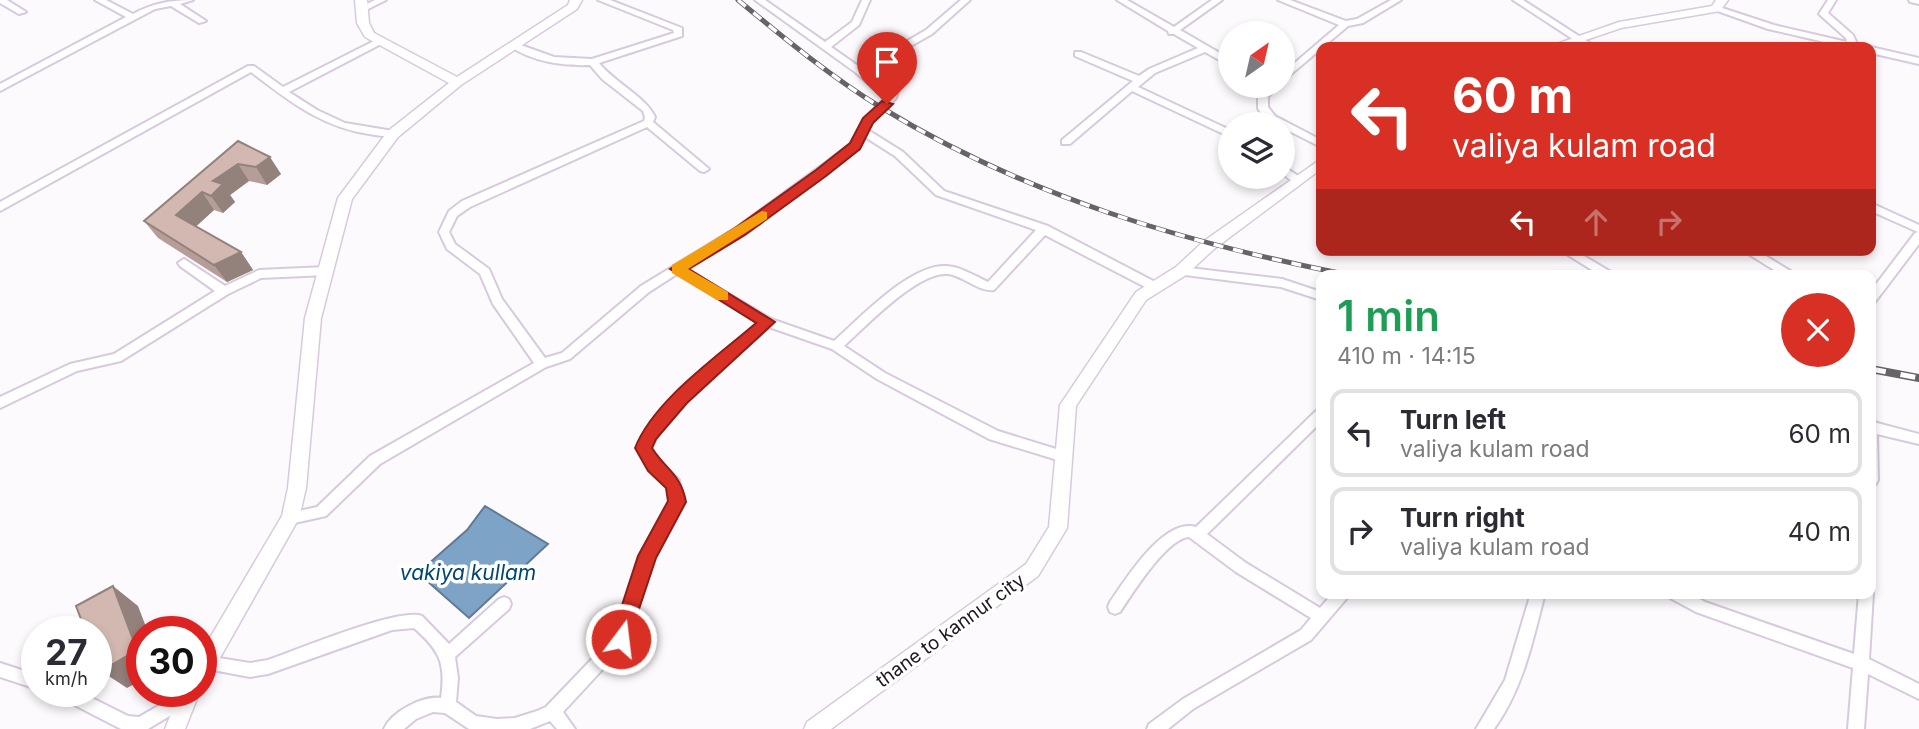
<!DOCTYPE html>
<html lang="en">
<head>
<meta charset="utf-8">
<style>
	body { margin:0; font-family:Inter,sans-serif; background:#f7f7f7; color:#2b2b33; height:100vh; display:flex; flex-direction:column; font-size:26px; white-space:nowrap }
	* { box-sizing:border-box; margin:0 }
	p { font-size:23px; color:#7c7c81 }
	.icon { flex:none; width:38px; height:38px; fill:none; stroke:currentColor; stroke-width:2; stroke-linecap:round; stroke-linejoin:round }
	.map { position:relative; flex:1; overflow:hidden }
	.details { position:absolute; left:1316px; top:270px; width:560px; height:329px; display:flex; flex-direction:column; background:#fff; border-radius:14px; box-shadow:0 4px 10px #0003 }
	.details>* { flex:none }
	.top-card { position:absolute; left:1316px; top:42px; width:560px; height:214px; border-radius:14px; box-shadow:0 4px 10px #0003; background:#d93025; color:#fff; overflow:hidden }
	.needle { width:46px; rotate:34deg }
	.fabs { position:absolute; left:1218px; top:21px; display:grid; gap:14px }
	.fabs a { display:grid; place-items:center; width:77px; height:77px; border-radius:50%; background:#fff; box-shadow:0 4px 10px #0003; font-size:35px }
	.speed { position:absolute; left:21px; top:616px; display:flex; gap:14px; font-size:35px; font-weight:700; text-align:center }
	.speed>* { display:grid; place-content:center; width:91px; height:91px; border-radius:50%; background:#fff; box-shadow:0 4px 10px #0003; line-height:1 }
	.speed small { font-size:18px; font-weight:400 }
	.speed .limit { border:10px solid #d22; background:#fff; color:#111 }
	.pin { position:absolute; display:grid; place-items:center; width:60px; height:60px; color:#fff; margin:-72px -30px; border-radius:50% 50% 50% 0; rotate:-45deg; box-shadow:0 0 7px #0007 }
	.pin .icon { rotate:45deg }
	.me { position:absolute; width:77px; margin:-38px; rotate:15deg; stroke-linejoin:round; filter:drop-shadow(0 0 5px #0008) }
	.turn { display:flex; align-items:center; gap:24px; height:147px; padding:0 21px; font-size:32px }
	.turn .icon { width:91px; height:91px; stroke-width:2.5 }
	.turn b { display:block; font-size:49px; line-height:60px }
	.lanes { display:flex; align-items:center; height:66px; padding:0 21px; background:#0003; justify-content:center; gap:35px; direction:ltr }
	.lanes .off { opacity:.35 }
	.round { display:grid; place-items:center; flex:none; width:74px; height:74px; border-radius:37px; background:#f7f7f7 }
	.summary { display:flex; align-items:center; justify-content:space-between; height:119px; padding:0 21px }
	h1 { font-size:42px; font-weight:600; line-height:52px; color:#1e9e55 }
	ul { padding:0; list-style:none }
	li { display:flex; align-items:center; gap:21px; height:88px; margin:0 14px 10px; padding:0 7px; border:4px solid #e1e1e2; border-radius:14px }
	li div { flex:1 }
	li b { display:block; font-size:26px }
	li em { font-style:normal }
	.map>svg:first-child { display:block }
	.water { fill:#7da4c6; stroke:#607a94; stroke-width:2 }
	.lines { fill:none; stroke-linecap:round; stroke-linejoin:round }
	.street-casing { stroke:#d8cade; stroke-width:4 }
	.secondary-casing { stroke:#d8cade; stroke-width:3 }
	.street { fill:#fff; fill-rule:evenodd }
	.secondary { fill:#fff; fill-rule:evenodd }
	.rail-far1-casing { stroke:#676369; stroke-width:5 }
	.rail-casing { stroke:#676369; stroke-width:8 }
	.rail-far1 { stroke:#fff; stroke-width:3.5; stroke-dasharray:10; stroke-linecap:butt }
	.rail { stroke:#fff; stroke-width:5; stroke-dasharray:15; stroke-linecap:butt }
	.wall { fill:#b59e97 }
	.shaded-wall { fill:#93817b }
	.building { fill:#d2b8b0; stroke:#93817b; stroke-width:2 }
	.route { fill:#d93025; stroke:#8d1f18; stroke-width:2 }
	.slow { fill:#f59e0b }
	.labels { text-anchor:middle; stroke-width:7; stroke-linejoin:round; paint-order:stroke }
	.street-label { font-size:19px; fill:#1d181f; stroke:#fff }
	.water-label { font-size:21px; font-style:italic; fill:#014672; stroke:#fff }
</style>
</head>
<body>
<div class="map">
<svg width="1919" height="729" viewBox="0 0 1919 729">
	<rect width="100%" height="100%" fill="#fdfafe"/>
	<polygon class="water" points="485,506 548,544 469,618 418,573 467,530"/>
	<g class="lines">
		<g class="street-casing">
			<g id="street">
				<polygon points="0,0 7,0 26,12 19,14 0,3"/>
				<path d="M95,0h11l27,14c20,-11 38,-14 60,-14l-13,4 26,17 -7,2 -28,-17 -16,3 -155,82v-7l126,-67z"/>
				<polygon points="375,0 386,0 364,11 357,9"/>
				<path d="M598,0h12l72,28v8l-83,27c15,19 48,35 56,54l-2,5 56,47 -5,3 -4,-1 -53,-44 -177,80 -13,9 -8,16 6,12 34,25 13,30 43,59 17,-5 79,-67 95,-58 115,-84 13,-25 21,-21 -30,-26 -100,-72h10l60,42 27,-20 10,-22h8l-11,25 -28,22 30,21 27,23 14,-47 24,-14 35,-30h9l-38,34 -23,13 -13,51 -24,24 -4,8 35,22 41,39 104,35 111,58 2,3 -2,3h-8l-106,-55 -51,55c-16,2 -30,-14 -46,-16 -30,-3 -82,52 -104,72l41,27 113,58 71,22 2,4 -2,4 -5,1 -75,-23 -112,-60 -45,-30 -63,-22c-42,37 -93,70 -118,121l8,14 20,18 5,22 -30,55 -28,87 -63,68 12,17h-18l-7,-8 -20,8h-61l-24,-16 -12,-1 -17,7 -12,10h-20c7,-17 39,-34 57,-31 5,-35 -1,-47 -27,-70l-22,2 -124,44 -18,3 -48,-9v-10l5,-2 43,7 18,-3c29,-10 131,-53 154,-44l27,28 50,-45 5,-2 5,2 2,5 -2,5 -54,48 3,21 -2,24 20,14 21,3 18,-1 22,-7 9,-4 69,-72 25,-79 30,-54 -2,-15 -19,-17 -12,-22c28,-54 76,-87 122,-125l-82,-49 -28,18 -79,67 -24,8 -166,97 -54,52 -36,8 -5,-2 -2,-4 2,-4 32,-7 53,-51 164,-93 -41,-59 -13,-30 -33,-25 -8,-17 10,-21 13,-10 182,-80 1,-4 -2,-6 -41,-32 -12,-14c-26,1 -58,-3 -80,-19l5,-3 39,14 38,2 82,-26 -1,-3zM865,137l30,19 41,39 100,35 -48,52c-13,-6 -27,-15 -41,-16 -36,-3 -87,52 -113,75l-63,-22 -85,-50 58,-35 115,-86z"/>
				<polygon points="1117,0 1127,0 1174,27 1212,0 1222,0 1180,30 1230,59 1230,66 1205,52 1155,73 1138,87 1230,130 1230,137 1132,91 1070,144 1062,144 1062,140 1133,81 1075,56 1075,52 1081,52 1139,76 1149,69 1198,48 1174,34 1169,34 1168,31"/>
				<polygon points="1278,0 1290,0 1346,21 1357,19 1391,0 1401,0 1363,23 1348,26 1283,81 1283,73 1339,25"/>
				<polygon points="1513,0 1523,0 1596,47 1585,47"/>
				<polygon points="1828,0 1836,0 1828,13 1853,35 1857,44 1861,47 1846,47 1768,29 1712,9 1716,6 1774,25 1847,42 1846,38 1819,14"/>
				<polygon points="1909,0 1919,0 1919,4 1910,2"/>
				<path d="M378,39l5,3 -2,2 -92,48 28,18 28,13 48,8 4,1v4c-8,1 -15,0 -22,-1 -51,-6 -85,-33 -124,-63l-251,139v-9l248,-136h6l29,21z"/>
				<polygon points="1871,47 1919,58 1919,64 1871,53"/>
				<path d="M1268,86h10l-10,11v10l7,9 46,24v7l-38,-19v-4c-9,0 -21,-6 -25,-16 0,0 0,-11 0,-12z"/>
				<polygon points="1283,166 1301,178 1302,180 1301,182 1293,182 1283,174"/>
				<polygon points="1871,203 1919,225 1919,244 1875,302 1871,303 1871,291 1915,233 1918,232 1871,211"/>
				<polygon points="1560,250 1574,250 1616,275 1600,275"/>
				<polygon points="1742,250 1756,250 1797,275 1782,275"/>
				<polygon points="184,259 225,286 259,270 326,267 332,271 326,275 261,278 228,294 121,361 77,371 0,408 0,397 70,364 114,354 215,291 180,266 178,263"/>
				<polygon points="1181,267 1282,279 1321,292 1321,300 1281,287 1177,274 1175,271 1177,268"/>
				<path d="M1321,409v13l-114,112 39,29 74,45 13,-15h16l-2,5 -36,42 -118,69 -25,20h-21l2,-5 34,-25 118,-69 10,-12 -75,-46 -47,-35c-23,2 -56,56 -69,75l-5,2 -5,-2 -2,-5 2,-5c16,-23 54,-85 86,-75l121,-117z"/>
				<polygon points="1871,419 1877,423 1919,434 1919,444 1877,434 1878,480 1876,484 1871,486"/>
				<polygon points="1871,588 1873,593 1869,659 1919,684 1919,699 1868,674 1864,729 1848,729 1853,668 1696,612 1670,598 1668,593 1689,593 1705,602 1854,654 1859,593 1871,593"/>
				<path d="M1531,593h14c-12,47 -22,96 -51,136h-18l29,-49z"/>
				<polygon points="0,663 37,675 37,689 0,677"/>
				<polygon points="54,691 78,691 128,716 139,717 184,691 191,693 194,698 191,703 148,729 121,729 57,696"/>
			</g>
		</g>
		<g class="secondary-casing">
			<g id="secondary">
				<polygon points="355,0 367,0 369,23 374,33 457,77 568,5 570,0 582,0 577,9 461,85 398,137 352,199 321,318 306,488 299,518 208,679 201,681 201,653 282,516 288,488 305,318 338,198 388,131 449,83 365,37 357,23"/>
				<polygon points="1716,0 1728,0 1720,11 1621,28 1565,47 1548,47 1619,22 1712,6"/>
				<polygon points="1321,159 1321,169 1214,249 1186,275 1146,300 1076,406 1067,528 1038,576 831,729 804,729 807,722 1026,564 1049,527 1060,405 1136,292 1176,267 1204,241"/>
				<polygon points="180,691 200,691 185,729 165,729"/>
			</g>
		</g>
		<use href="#street" class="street"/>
		<use href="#secondary" class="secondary"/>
		<g class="rail-far1-casing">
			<path id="rail-far1" d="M738,0c46,38 93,77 144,108 144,88 303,135 467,167"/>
		</g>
		<g class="rail-casing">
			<polyline id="rail" points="1871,369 1919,378"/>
		</g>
		<use href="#rail-far1" class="rail-far1"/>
		<use href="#rail" class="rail"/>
	</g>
	<polygon class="wall" points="238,141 281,174 267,185 249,181 230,195 235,202 223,213 214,210 196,226 241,252 253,270 227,282 158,238 144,221"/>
	<g class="shaded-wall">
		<polygon points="270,157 281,174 267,185 256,167"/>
		<polygon points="238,164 249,181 230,195 235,202 223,213 211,196 213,181"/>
		<polygon points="202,192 214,210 189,233 176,215"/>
		<polygon points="241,252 253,270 227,282 214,265"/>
		<polygon points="113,586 138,606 148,632 142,632 142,680 127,688 101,671"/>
	</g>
	<g class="building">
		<polygon points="238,141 270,157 256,167 238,164 213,181 223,184 211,196 202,192 176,215 241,252 214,265 144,221"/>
		<polygon points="113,586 137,650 101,671 96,659 96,632 86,632 76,606"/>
	</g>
	<path class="route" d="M882,101l11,3 -20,19 -13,26 -34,27 -81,59 -56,34 86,53 -88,81 -31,36 -4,9c14,22 29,26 34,54l-30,56 -29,87 -6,3 -7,-3 -3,-6 27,-83 30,-55 -2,-13 -18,-17 -13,-23c19,-48 82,-91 121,-125l-86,-54 65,-41 81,-58 34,-27 13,-25z"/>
	<polygon class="slow" points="762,211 767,212 767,219 688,269 728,292 728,300 717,300 672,273 672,265"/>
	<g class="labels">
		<g class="street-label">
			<text transform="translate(950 630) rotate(-36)" y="7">thane to kannur city</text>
		</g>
		<g class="water-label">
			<text x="468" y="580">vakiya kullam</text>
		</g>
	</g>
</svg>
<div class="fabs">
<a><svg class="needle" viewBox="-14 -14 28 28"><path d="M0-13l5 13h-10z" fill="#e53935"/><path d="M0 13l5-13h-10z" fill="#7c7c81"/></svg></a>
<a><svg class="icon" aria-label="layers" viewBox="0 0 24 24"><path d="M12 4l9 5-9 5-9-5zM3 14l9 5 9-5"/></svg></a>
</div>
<div class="speed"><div>27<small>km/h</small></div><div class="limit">30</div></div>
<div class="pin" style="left:887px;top:104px;background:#d93025"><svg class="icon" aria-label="arrive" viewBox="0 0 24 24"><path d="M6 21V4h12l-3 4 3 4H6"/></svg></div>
<svg class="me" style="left:621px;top:639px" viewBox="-20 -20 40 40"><circle r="17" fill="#d93025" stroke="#fff" stroke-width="3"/><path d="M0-11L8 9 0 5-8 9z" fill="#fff"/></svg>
<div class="top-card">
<div class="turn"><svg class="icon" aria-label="left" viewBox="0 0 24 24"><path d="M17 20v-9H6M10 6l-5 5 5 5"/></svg><div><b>60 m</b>valiya kulam road</div></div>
<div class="lanes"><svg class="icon" aria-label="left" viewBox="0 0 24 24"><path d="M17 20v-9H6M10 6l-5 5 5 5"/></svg><svg class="icon off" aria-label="ahead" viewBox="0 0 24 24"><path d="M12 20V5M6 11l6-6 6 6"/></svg><svg class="icon off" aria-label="right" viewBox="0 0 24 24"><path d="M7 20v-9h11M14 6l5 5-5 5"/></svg></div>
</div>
<section class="details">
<div class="summary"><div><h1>1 min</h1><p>410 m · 14:15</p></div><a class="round" style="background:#d93025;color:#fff"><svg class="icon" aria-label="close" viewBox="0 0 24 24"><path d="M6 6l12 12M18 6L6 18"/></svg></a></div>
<ul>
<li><svg class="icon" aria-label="left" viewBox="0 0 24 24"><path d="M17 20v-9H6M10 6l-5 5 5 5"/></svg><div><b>Turn left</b><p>valiya kulam road</p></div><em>60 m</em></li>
<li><svg class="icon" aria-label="right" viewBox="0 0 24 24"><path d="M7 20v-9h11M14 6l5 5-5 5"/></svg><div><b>Turn right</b><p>valiya kulam road</p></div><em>40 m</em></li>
</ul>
</section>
</div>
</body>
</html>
